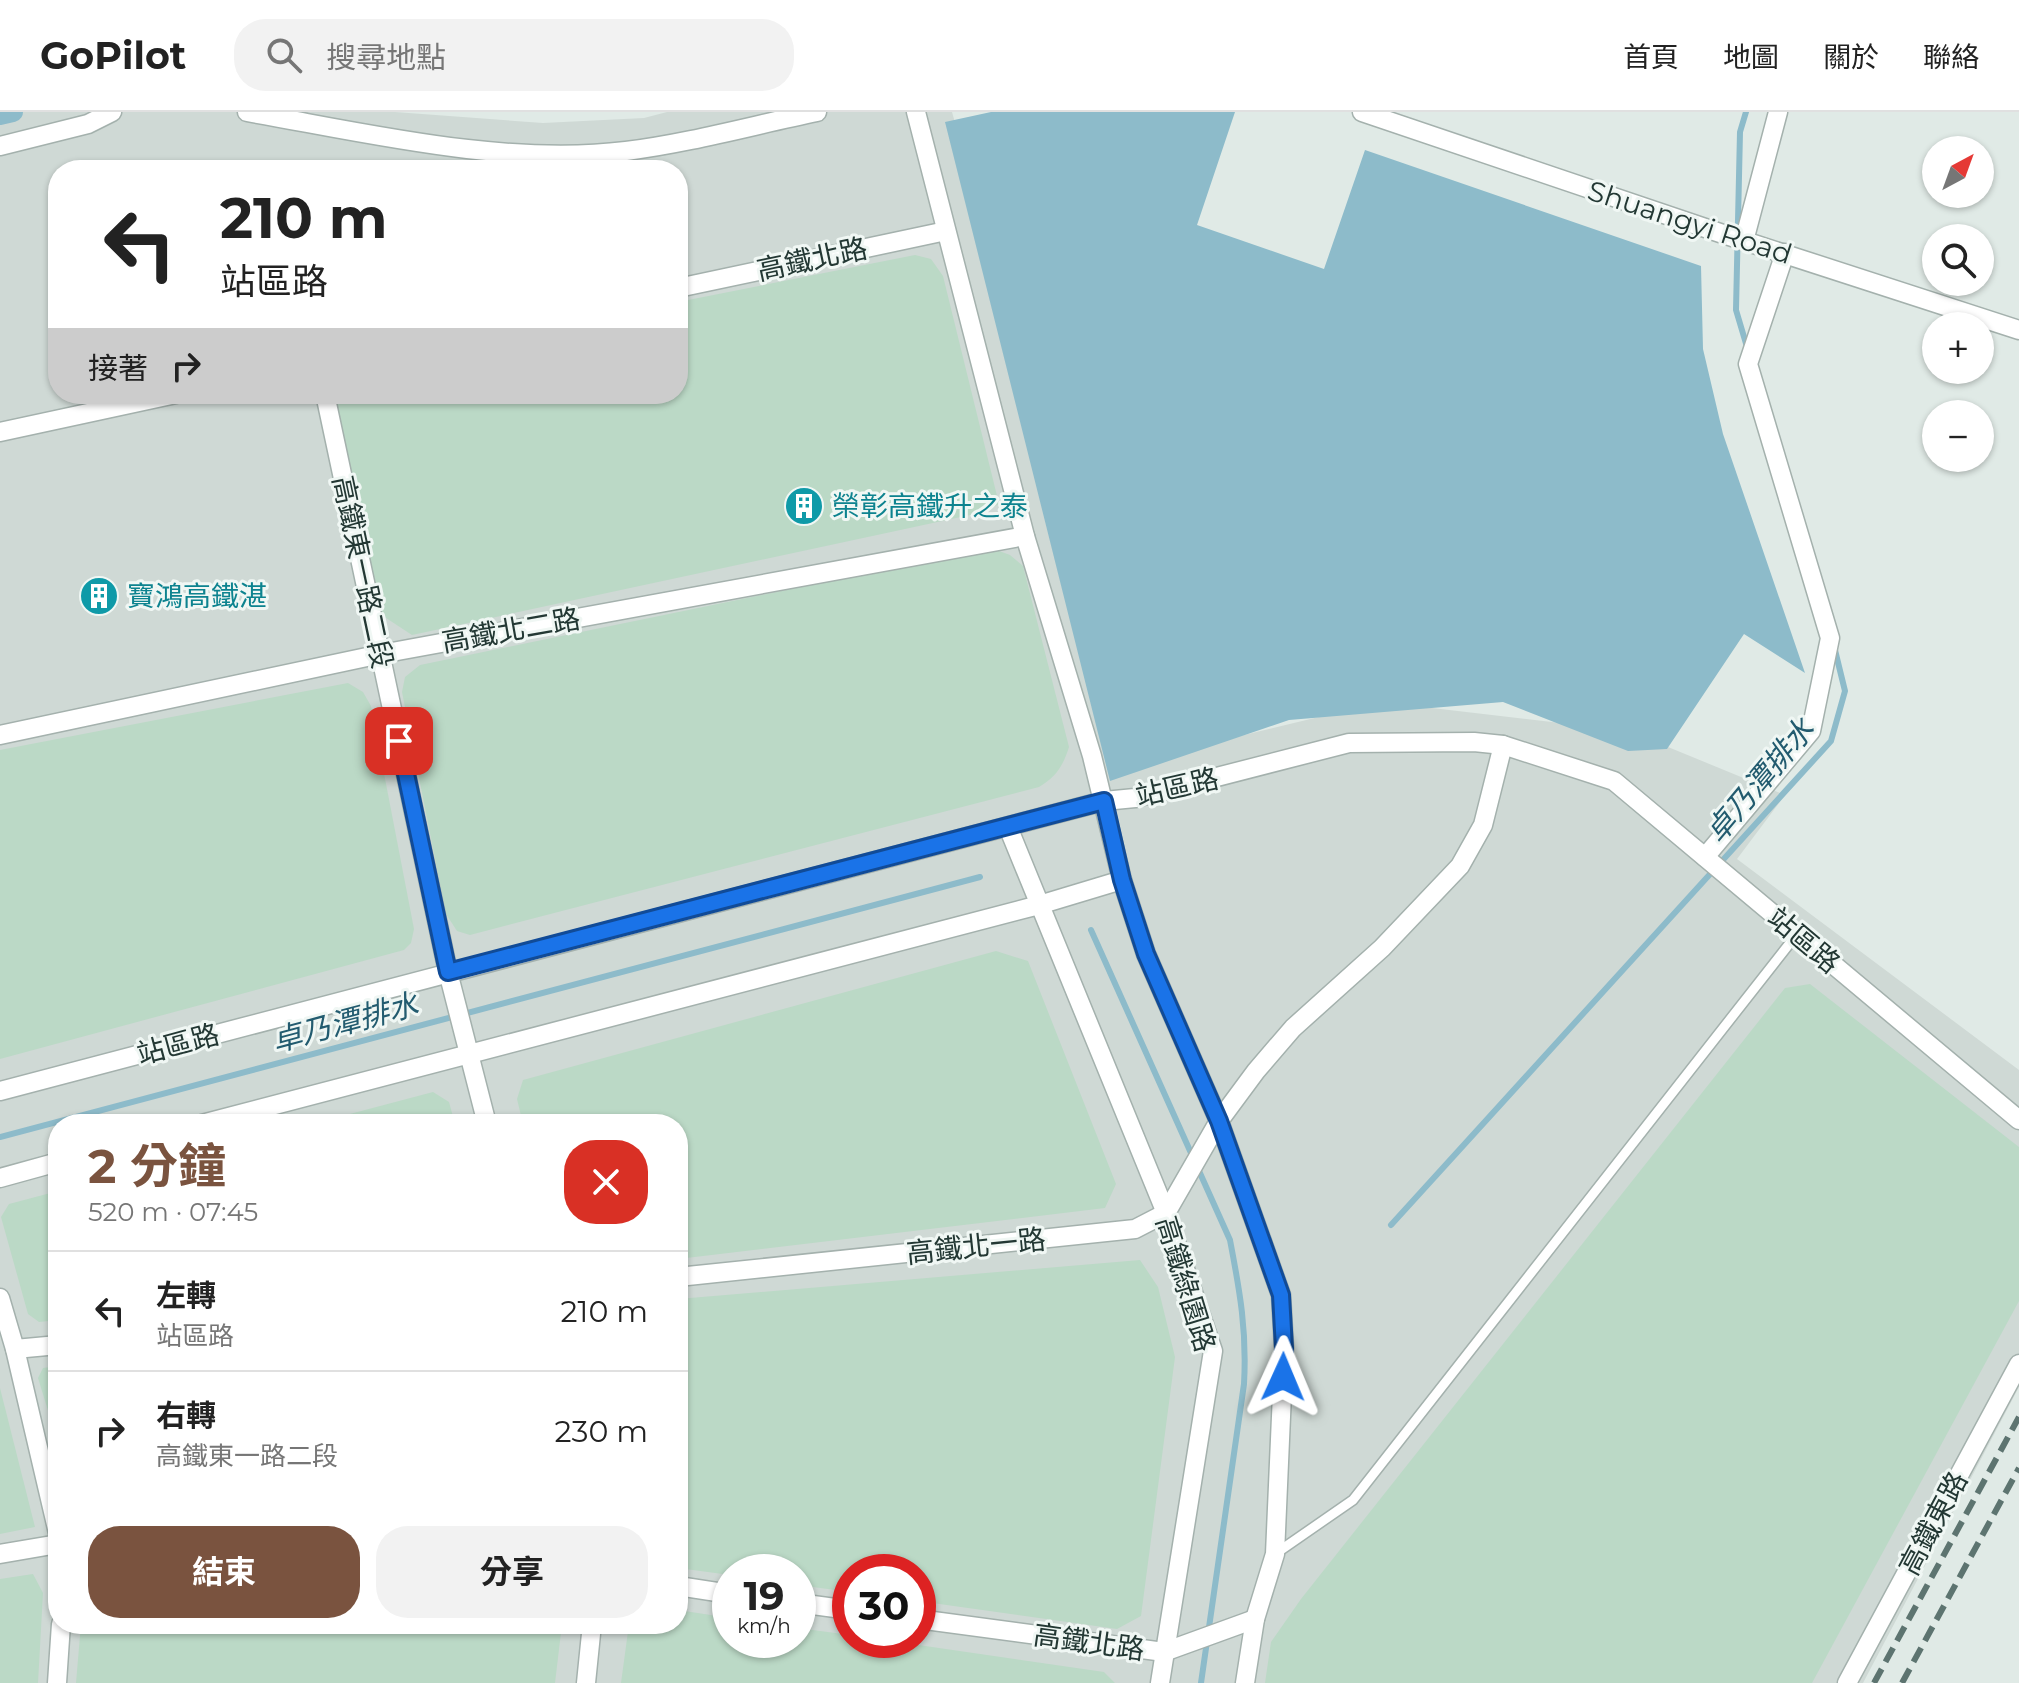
<!DOCTYPE html>
<html lang="zh-TW">
<head>
<meta charset="utf-8">
<style>
	body { margin:0; font-family:Montserrat,"Noto Sans TC",sans-serif; background:#f2f2f2; color:#222; height:100vh; display:flex; flex-direction:column; font-size:30px; white-space:nowrap }
	* { box-sizing:border-box; margin:0 }
	p { font-size:26px; color:#767676 }
	.icon { flex:none; width:44px; height:44px; fill:none; stroke:currentColor; stroke-width:2; stroke-linecap:round; stroke-linejoin:round }
	.map { position:relative; flex:1; overflow:hidden }
	.sheet { position:absolute; left:48px; top:1002px; width:640px; height:520px; display:flex; flex-direction:column; background:#fff; border-radius:32px; box-shadow:0 2px 6px #0004 }
	.sheet>* { flex:none }
	.guide { position:absolute; left:48px; top:48px; width:640px; height:244px; border-radius:32px; box-shadow:0 2px 6px #0004; background:#fff; color:#222; overflow:hidden }
	.needle { width:52px; rotate:41deg }
	.controls { position:absolute; left:1922px; top:24px; display:grid; gap:16px }
	.controls a { display:grid; place-items:center; width:72px; height:72px; border-radius:50%; background:#fff; box-shadow:0 2px 6px #0004; font-size:40px }
	.speed { position:absolute; left:712px; top:1442px; display:flex; gap:16px; font-size:40px; font-weight:700; text-align:center }
	.speed>* { display:grid; place-content:center; width:104px; height:104px; border-radius:50%; background:#fff; box-shadow:0 2px 6px #0004; line-height:1 }
	.speed small { font-size:20px; font-weight:400 }
	.speed .limit { border:12px solid #d22; background:#fff; color:#111 }
	.pin { position:absolute; display:grid; place-items:center; width:68px; height:68px; color:#fff; margin:-34px; border-radius:16px; box-shadow:0 4px 12px #0006 }
	.me { position:absolute; width:88px; margin:-44px; rotate:1deg; stroke-linejoin:round; filter:drop-shadow(0 0 6px #0008) }
	.turn { display:flex; align-items:center; gap:28px; height:168px; padding:0 40px; font-size:36px }
	.turn .icon { width:104px; height:104px; stroke-width:2.5 }
	.turn b { display:block; font-size:56px; line-height:68px }
	.then { display:flex; align-items:center; height:76px; padding:0 40px; background:#0003; gap:16px; font-size:30px }
	.round { display:grid; place-items:center; flex:none; width:84px; height:84px; border-radius:32px; background:#f2f2f2 }
	.head { display:flex; align-items:center; justify-content:space-between; height:136px; padding:0 40px }
	h1 { font-size:48px; font-weight:700; line-height:60px; color:#7a533f }
	.primary-button { display:flex; gap:16px; margin-top:auto; padding:16px 40px }
	.primary-button a { flex:1; height:92px; border-radius:32px; background:#7a533f; color:#fff; font-size:32px; font-weight:700; line-height:92px; text-align:center }
	.primary-button a+a { background:#f2f2f2; color:#222 }
	ul { padding:0; list-style:none }
	li { display:flex; align-items:center; gap:24px; height:120px; padding:0 40px; border-top:2px solid #e0e0e0 }
	li div { flex:1 }
	li b { display:block; font-size:30px }
	li em { font-style:normal }
	header { display:flex; align-items:center; gap:48px; box-sizing:border-box; height:112px; padding:0 40px; background:#fff; border-bottom:2px solid #e0e0e0 }
	header strong { font-size:38px }
	nav { display:flex; gap:44px; margin-inline-start:auto; font-size:28px }
	.search { width:560px; height:72px; background:#f2f2f2; display:flex; align-items:center; gap:20px; box-sizing:border-box; padding:0 28px; border-radius:32px; color:#767676; font-size:30px }
	.map>svg:first-child { display:block }
	.built { fill:#cfd9d5; fill-rule:evenodd }
	.green { fill:#bbd9c6 }
	.water { fill:#8dbbca }
	.lines { fill:none; stroke-linecap:round; stroke-linejoin:round }
	.stream { stroke:#8dbbca; stroke-width:6 }
	.canal { stroke:#8dbbca; stroke-width:20 }
	.service-casing { stroke:#a4b1ad; stroke-width:12 }
	.minor-casing { stroke:#a4b1ad; stroke-width:21 }
	.service { stroke:#fff; stroke-width:9 }
	.minor { stroke:#fff; stroke-width:18 }
	.rail { stroke:#5d7470; stroke-width:6; stroke-dasharray:16 8; stroke-linecap:butt }
	.route-casing { stroke:#114b97; stroke-width:20 }
	.route { stroke:#1a73e8; stroke-width:14 }
	.labels { text-anchor:middle; stroke-width:6; stroke-linejoin:round; paint-order:stroke }
	.street-label { font-size:28px; fill:#233834; stroke:#f0f7f4 }
	.culture-label { font-size:28px; fill:#0d838f; stroke:#f0f7f4; text-anchor:start }
	.water-label { font-size:30px; font-style:italic; fill:#225b6f; stroke:#f0f7f4 }
</style>
</head>
<body>
<header>
<strong>GoPilot</strong>
<div class="search"><svg class="icon" aria-label="search" viewBox="0 0 24 24"><circle cx="10" cy="10" r="6"/><path d="M15 15l6 6"/></svg>搜尋地點</div>
<nav><a>首頁</a><a>地圖</a><a>關於</a><a>聯絡</a></nav>
</header>
<div class="map">
<svg width="2019" height="1571" viewBox="0 0 2019 1571">
	<rect width="100%" height="100%" fill="#e0eae6"/>
	<path class="built" d="M0,0h395l148,11 101,-5 23,-6h285l184,649 245,-59 248,29 156,64 -48,64 282,211v317l-156,296h-1863zM58,58h620v224h-620zM58,1012h620v500h-620zM730,1460h68v68h-68zM850,1460h68v68h-68z"/>
	<g class="green">
		<polygon points="915,143 931,147 943,164 999,392 984,400 412,523 380,502 332,282 678,282 678,190"/>
		<path d="M991,436l19,7 13,11 46,181c-6,19 -13,30 -30,40l-569,148 -13,-4 -11,-17 -44,-222 3,-15 15,-12z"/>
		<polygon points="348,571 363,580 371,594 414,817 411,831 404,838 0,947 0,638"/>
		<polygon points="996,839 1028,849 1116,1072 1105,1096 678,1147 678,1012 523,1012 517,987 523,968"/>
		<polygon points="1810,872 2019,1035 2019,1189 1812,1571 1265,1571 1271,1530 1301,1487 1785,876"/>
		<polygon points="433,980 449,990 455,1012 312,1012"/>
		<polygon points="58,1079 58,1208 39,1210 28,1202 1,1105 9,1092"/>
		<polygon points="1140,1148 1158,1175 1175,1245 1141,1504 1117,1517 918,1489 918,1460 850,1460 850,1480 798,1473 798,1460 730,1460 730,1463 678,1456 678,1187"/>
		<polygon points="58,1254 58,1331 38,1266 43,1256"/>
		<polygon points="0,1276 35,1415 0,1422"/>
		<polygon points="33,1462 43,1481 38,1571 0,1571 0,1467"/>
		<polygon points="678,1498 730,1506 730,1528 798,1528 798,1516 850,1523 850,1528 884,1528 1104,1560 1115,1571 621,1571 629,1512 678,1512"/>
		<polygon points="81,1512 562,1512 555,1571 76,1571"/>
	</g>
	<polygon class="water" points="991,0 1235,0 1197,113 1324,157 1365,38 1701,154 1703,237 1723,322 1805,561 1744,522 1667,637 1628,639 1503,590 1289,608 1110,669 945,10"/>
	<g class="lines">
		<g class="stream">
			<polyline points="1746,0 1740,20 1736,198 1747,235"/>
			<path d="M1091,818l139,310c10,52 17,91 14,144l-43,299"/>
			<polyline points="0,1025 980,765"/>
			<polyline points="1391,1113 1831,629 1845,579 1834,534"/>
		</g>
		<polyline class="canal" points="0,3 13,0"/>
		<g class="service-casing">
			<polyline id="service" points="1275,1442 1353,1388 1797,822"/>
		</g>
		<g class="minor-casing">
			<g id="minor">
				<path d="M247,0c120,21 257,54 379,39 64,-8 128,-26 191,-39"/>
				<polyline points="916,0 1025,424 1092,644 1122,768 1146,842 1219,1009 1281,1183 1284,1236 1275,1442 1255,1507 1245,1571"/>
				<polyline points="1362,0 1723,122 2019,218"/>
				<polyline points="0,34 88,12 112,0"/>
				<polyline points="1744,129 1778,0"/>
				<polyline points="678,176 946,119"/>
				<polyline points="325,282 448,860 487,1012"/>
				<polyline points="0,320 176,282"/>
				<polyline points="0,623 381,542 1025,424"/>
				<polyline points="1008,715 1166,1101 1213,1239 1160,1571"/>
				<polyline points="1705,745 1811,619 1830,526 1748,252 1785,141"/>
				<polyline points="0,979 1104,689 1135,686 1349,631 1474,630 1503,633 1614,669 2019,1008"/>
				<polyline points="202,1012 1039,793 1122,768"/>
				<polyline points="0,1066 58,1050"/>
				<polyline points="678,1165 1135,1117 1166,1101 1219,1009 1256,959 1293,916 1382,836 1460,754 1483,713 1503,633"/>
				<polyline points="0,1186 15,1237 58,1421"/>
				<polyline points="15,1237 58,1233"/>
				<polyline points="0,1442 58,1432"/>
				<polyline points="678,1474 730,1482"/>
				<polyline points="798,1491 850,1498"/>
				<polyline points="918,1507 1164,1540 1255,1507"/>
				<polyline points="57,1571 61,1512"/>
				<polyline points="586,1571 592,1512"/>
				<polyline points="1847,1571 2019,1252"/>
			</g>
		</g>
		<use href="#service" class="service"/>
		<use href="#minor" class="minor"/>
		<g class="rail">
			<polyline points="1874,1571 2019,1305"/>
			<polyline points="1902,1571 2019,1356"/>
		</g>
	</g>
	<g class="lines">
		<g class="route-casing">
			<polyline id="route" points="399,629 448,860 1104,689 1122,768 1146,842 1219,1009 1281,1183 1284,1236 1283,1265"/>
		</g>
		<use href="#route" class="route"/>
	</g>
	<defs>
		<g id="building-disc" transform="scale(2)"><circle r="9.5" fill="#0f9aa8" stroke="#f0f7f4"/><path d="M-4-6H4V6H1V3H-1V6H-4ZM-2.5-4.3h1.7v1.8h-1.7ZM.8-4.3h1.7v1.8H.8ZM-2.5-1h1.7V.8h-1.7ZM.8-1h1.7V.8H.8Z" fill="#fff"/></g>
	</defs>
	<g fill-rule="evenodd">
		<use href="#building-disc" x="804" y="394"/>
		<use href="#building-disc" x="99" y="484"/>
	</g>
	<g class="labels">
		<g class="street-label">
			<text transform="translate(1690 110) rotate(18)" y="10">Shuangyi Road</text>
			<text transform="translate(812 147) rotate(-12)" y="10">高鐵北路</text>
			<text transform="translate(363 460) rotate(78)" y="10">高鐵東一路二段</text>
			<text transform="translate(511 518) rotate(-10)" y="10">高鐵北二路</text>
			<text transform="translate(1177 675) rotate(-13)" y="10">站區路</text>
			<text transform="translate(1804 828) rotate(40)" y="10">站區路</text>
			<text transform="translate(178 932) rotate(-15)" y="10">站區路</text>
			<text transform="translate(976 1134) rotate(-6)" y="10">高鐵北一路</text>
			<text transform="translate(1186 1172) rotate(73)" y="10">高鐵綠園路</text>
			<text transform="translate(1933 1411) rotate(-62)" y="10">高鐵東路</text>
			<text transform="translate(1089 1530) rotate(8)" y="10">高鐵北路</text>
		</g>
		<g class="culture-label">
			<text x="832" y="404">榮彰高鐵升之泰</text>
			<text x="127" y="494">寶鴻高鐵湛</text>
		</g>
		<g class="water-label">
			<text transform="translate(1760 669) rotate(-50)" y="10">卓乃潭排水</text>
			<text transform="translate(345 911) rotate(-15)" y="10">卓乃潭排水</text>
		</g>
	</g>
</svg>
<div class="controls">
<a><svg class="needle" viewBox="-14 -14 28 28"><path d="M0-13l5 13h-10z" fill="#e53935"/><path d="M0 13l5-13h-10z" fill="#767676"/></svg></a>
<a><svg class="icon" aria-label="search" viewBox="0 0 24 24"><circle cx="10" cy="10" r="6"/><path d="M15 15l6 6"/></svg></a>
<a>+</a>
<a>−</a>
</div>
<div class="speed"><div>19<small>km/h</small></div><div class="limit">30</div></div>
<div class="pin" style="left:399px;top:629px;background:#d93025"><svg class="icon" aria-label="arrive" viewBox="0 0 24 24"><path d="M6 21V4h12l-3 4 3 4H6"/></svg></div>
<svg class="me" style="left:1283px;top:1265px" viewBox="-20 -20 40 40"><path d="M0-17L14 15 0 8-14 15z" fill="#1a73e8" stroke="#fff" stroke-width="4"/></svg>
<div class="guide">
<div class="turn"><svg class="icon" aria-label="left" viewBox="0 0 24 24"><path d="M17 20v-9H6M10 6l-5 5 5 5"/></svg><div><b>210 m</b>站區路</div></div>
<div class="then">接著<svg class="icon" aria-label="right" viewBox="0 0 24 24"><path d="M7 20v-9h11M14 6l5 5-5 5"/></svg></div>
</div>
<section class="sheet">
<div class="head"><div><h1>2 分鐘</h1><p>520 m · 07:45</p></div><a class="round" style="background:#d93025;color:#fff"><svg class="icon" aria-label="close" viewBox="0 0 24 24"><path d="M6 6l12 12M18 6L6 18"/></svg></a></div>
<ul>
<li><svg class="icon" aria-label="left" viewBox="0 0 24 24"><path d="M17 20v-9H6M10 6l-5 5 5 5"/></svg><div><b>左轉</b><p>站區路</p></div><em>210 m</em></li>
<li><svg class="icon" aria-label="right" viewBox="0 0 24 24"><path d="M7 20v-9h11M14 6l5 5-5 5"/></svg><div><b>右轉</b><p>高鐵東一路二段</p></div><em>230 m</em></li>
</ul>
<div class="primary-button"><a>結束</a><a>分享</a></div>
</section>
</div>
</body>
</html>
